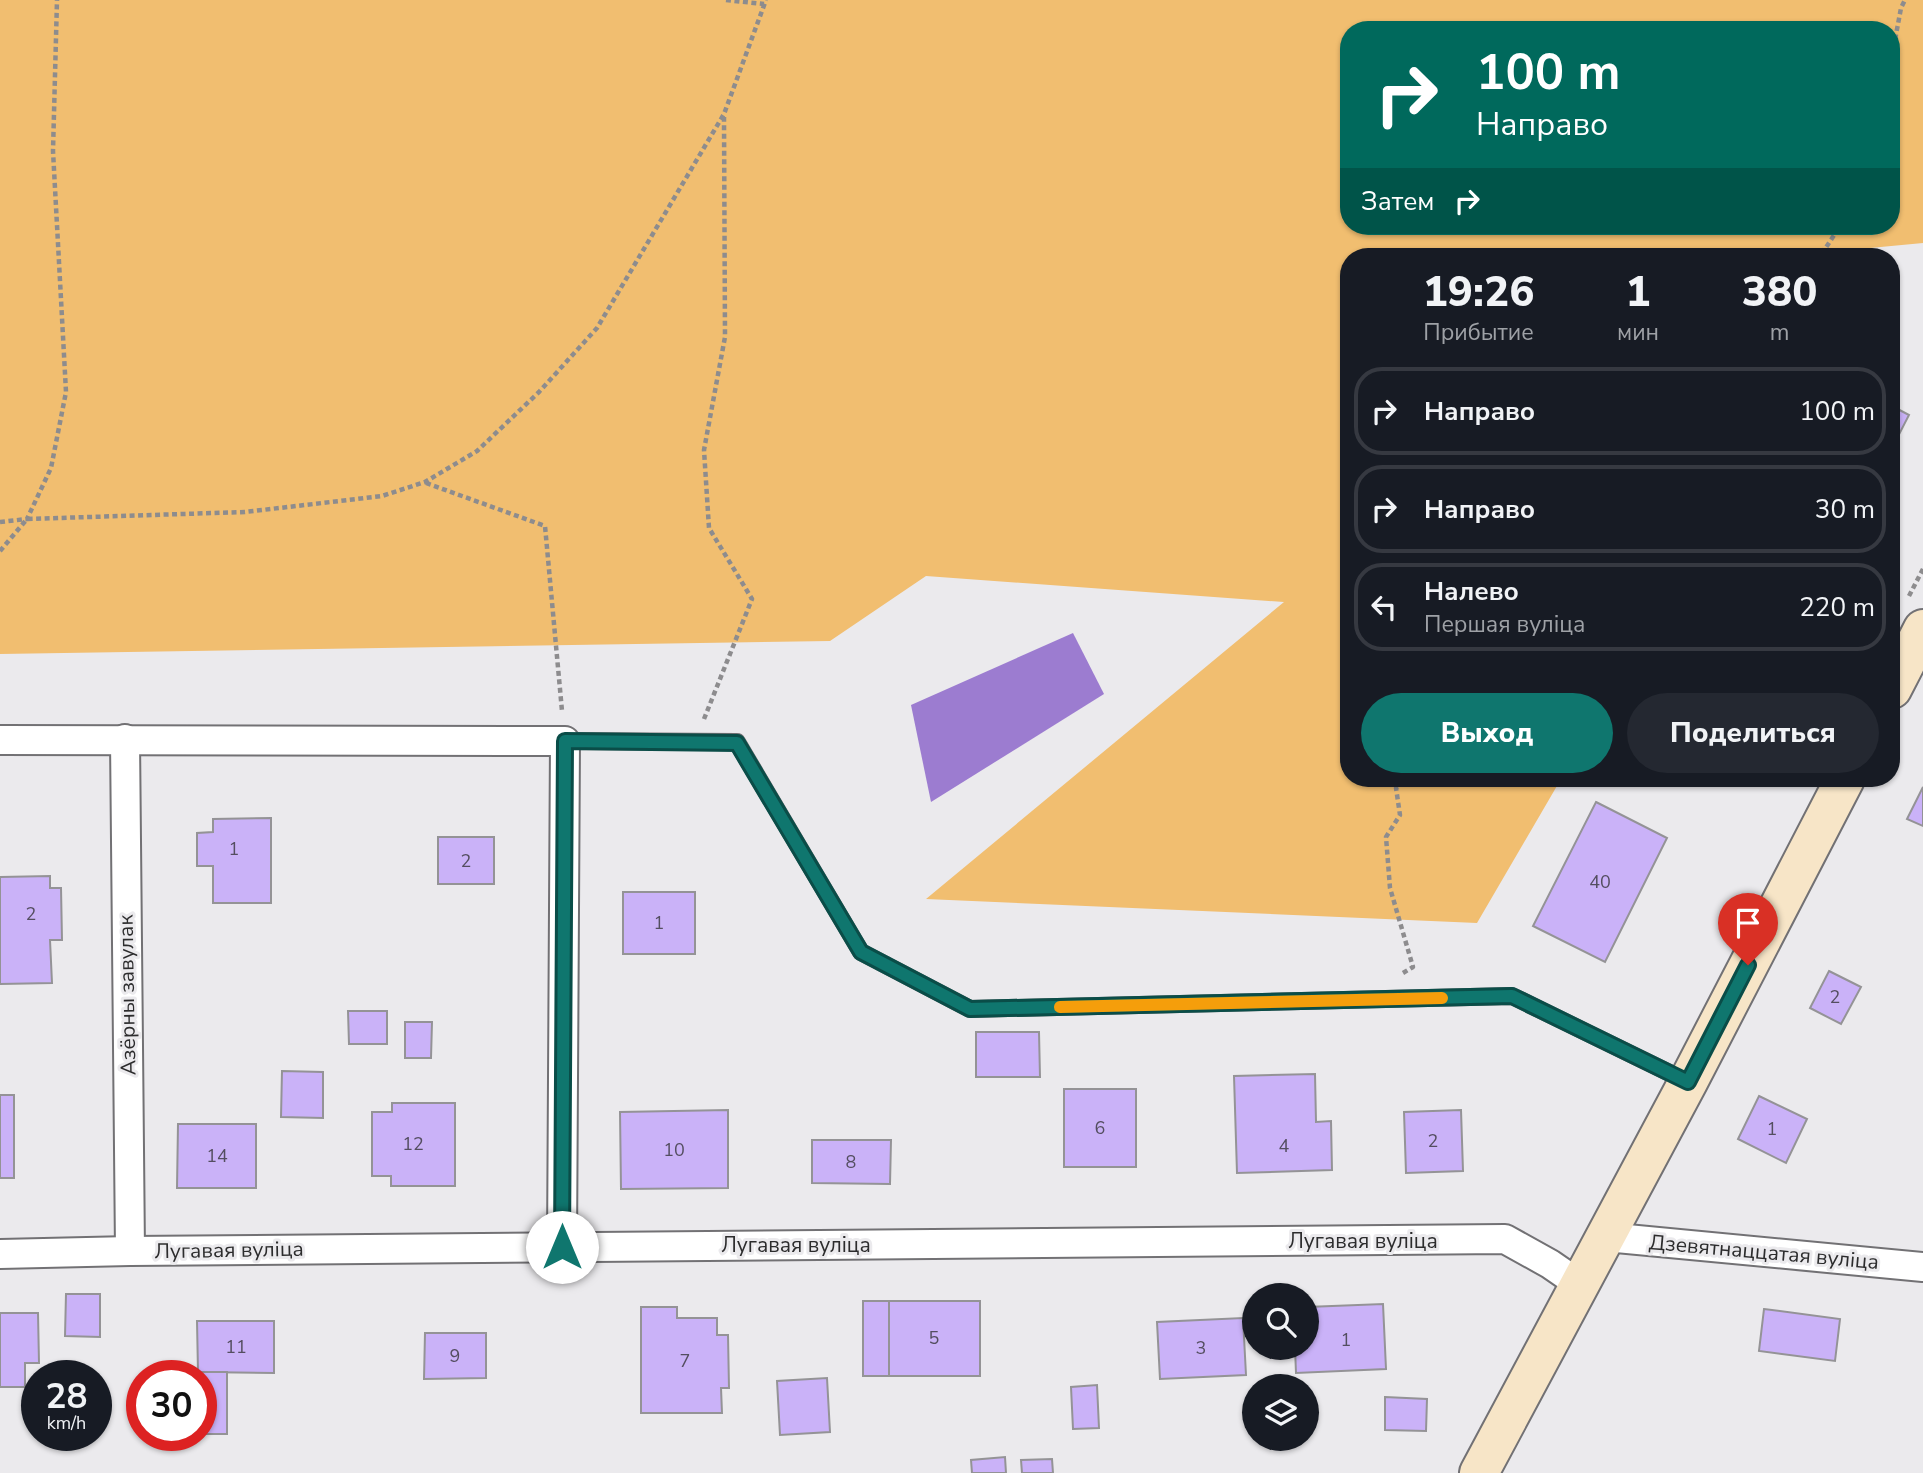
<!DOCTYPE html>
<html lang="ru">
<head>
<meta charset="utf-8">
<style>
	body { margin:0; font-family:"Nunito Sans",sans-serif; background:#242831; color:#f1f3f6; height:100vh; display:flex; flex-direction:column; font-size:26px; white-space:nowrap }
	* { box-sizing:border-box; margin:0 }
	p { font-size:23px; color:#9ea1a6 }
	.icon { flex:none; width:38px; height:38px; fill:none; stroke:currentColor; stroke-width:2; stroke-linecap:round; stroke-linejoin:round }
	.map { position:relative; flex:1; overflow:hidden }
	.side { position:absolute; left:1340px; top:248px; width:560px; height:539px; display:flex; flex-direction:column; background:#171b24; border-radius:28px; box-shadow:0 2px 5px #0004 }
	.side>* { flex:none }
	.hud { position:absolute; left:1340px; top:21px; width:560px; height:214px; border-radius:28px; box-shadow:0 2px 5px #0004; background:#00695c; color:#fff; overflow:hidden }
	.controls { position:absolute; left:1242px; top:1283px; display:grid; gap:14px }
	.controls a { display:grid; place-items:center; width:77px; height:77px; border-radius:50%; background:#171b24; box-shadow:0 2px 5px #0004; font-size:35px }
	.speed { position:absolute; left:21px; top:1360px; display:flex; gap:14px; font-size:35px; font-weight:700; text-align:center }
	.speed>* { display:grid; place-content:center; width:91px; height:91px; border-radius:50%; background:#171b24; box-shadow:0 2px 5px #0004; line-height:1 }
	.speed small { font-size:18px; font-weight:400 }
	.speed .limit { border:10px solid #d22; background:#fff; color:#111 }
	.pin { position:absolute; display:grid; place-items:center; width:60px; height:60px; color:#fff; margin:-72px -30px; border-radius:50% 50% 50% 0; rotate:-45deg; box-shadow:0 0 7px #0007 }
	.pin .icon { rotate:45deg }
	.me { position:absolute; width:77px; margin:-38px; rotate:0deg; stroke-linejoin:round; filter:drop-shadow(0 0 5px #0008) }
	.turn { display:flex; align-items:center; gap:24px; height:147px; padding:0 21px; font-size:32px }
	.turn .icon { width:91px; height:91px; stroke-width:2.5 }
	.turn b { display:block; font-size:49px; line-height:60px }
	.then { display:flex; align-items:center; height:66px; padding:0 21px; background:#0003; gap:14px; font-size:26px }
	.eta { display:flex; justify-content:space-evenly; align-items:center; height:119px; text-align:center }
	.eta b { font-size:42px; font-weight:800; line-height:49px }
	.primary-button { display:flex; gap:14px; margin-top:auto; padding:14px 21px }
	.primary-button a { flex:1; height:80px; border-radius:42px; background:#0f766e; color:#fff; font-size:28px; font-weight:800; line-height:80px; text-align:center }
	.primary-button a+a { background:#242831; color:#f1f3f6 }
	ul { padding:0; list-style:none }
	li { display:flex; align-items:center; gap:21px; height:88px; margin:0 14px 10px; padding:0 7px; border:4px solid #363941; border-radius:28px }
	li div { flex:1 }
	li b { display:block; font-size:26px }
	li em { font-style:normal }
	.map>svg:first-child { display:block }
	.green { fill:#f1be70; fill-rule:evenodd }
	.water { fill:#9c7cd0 }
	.building { fill:#cab2f8; stroke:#949396; stroke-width:2 }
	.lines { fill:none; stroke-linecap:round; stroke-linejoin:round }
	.service-casing { stroke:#727174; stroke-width:18 }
	.minor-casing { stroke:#727174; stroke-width:32 }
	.secondary-casing { stroke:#727174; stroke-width:42 }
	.path { stroke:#8d8c8e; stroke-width:4.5; stroke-dasharray:5 3.5; stroke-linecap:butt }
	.service { stroke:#fff; stroke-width:14 }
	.minor { stroke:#fff; stroke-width:28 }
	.secondary { stroke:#f7e5c7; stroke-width:38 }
	.route-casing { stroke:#0a4d48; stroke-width:18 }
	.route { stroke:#0f766e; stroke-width:12 }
	.slow { stroke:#f59e0b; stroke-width:12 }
	.labels { text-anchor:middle; stroke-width:6; stroke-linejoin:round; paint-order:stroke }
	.number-label { font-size:18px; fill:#544e60 }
	.street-label { font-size:21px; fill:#2c2c2d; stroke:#ebeaed }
</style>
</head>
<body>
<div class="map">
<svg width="1923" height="1473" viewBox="0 0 1923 1473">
	<rect width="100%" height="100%" fill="#ebeaed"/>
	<path class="green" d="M0,0h1923v243l-53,5 -6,9h-515v522h212l-84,144 -551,-24 358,-297 -358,-26 -96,65 -830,13zM1349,30h543v196h-543z"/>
	<polygon class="water" points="1073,633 1104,694 931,802 911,705"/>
	<g class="building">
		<polygon points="1892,406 1909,415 1892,448"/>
		<polygon points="1923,787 1923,826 1907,819"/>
		<polygon points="1596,802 1667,838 1605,962 1533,926"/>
		<polygon points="271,818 271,903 213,903 213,866 197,866 197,833 213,832 213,819"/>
		<rect x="438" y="837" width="56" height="47"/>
		<polygon points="50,876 50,888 61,888 62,940 50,940 52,983 0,984 0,877"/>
		<rect x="623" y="892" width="72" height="62"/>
		<polygon points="1829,971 1861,987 1841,1024 1810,1008"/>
		<polygon points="348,1011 387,1011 387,1044 349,1044"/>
		<polygon points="405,1022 432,1022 431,1058 405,1058"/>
		<polygon points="976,1032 1039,1032 1040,1077 976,1077"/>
		<polygon points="282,1071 323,1072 323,1118 281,1117"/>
		<polygon points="1315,1074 1316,1122 1331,1121 1332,1170 1237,1173 1234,1076"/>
		<rect x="1064" y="1089" width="72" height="78"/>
		<rect x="0" y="1095" width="14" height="83"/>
		<polygon points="1759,1096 1807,1119 1786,1163 1738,1139"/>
		<polygon points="392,1103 455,1103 455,1186 391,1186 391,1176 372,1176 372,1112 392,1112"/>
		<polygon points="728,1110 728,1188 621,1189 620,1112"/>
		<polygon points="1461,1110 1463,1171 1406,1173 1404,1112"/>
		<polygon points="178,1124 256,1124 256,1188 177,1188"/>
		<polygon points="812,1140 891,1140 890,1184 812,1183"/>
		<polygon points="66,1294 100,1294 100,1337 65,1336"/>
		<rect x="863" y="1301" width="26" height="75"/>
		<rect x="889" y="1301" width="91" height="75"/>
		<polygon points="1383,1304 1386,1369 1296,1373 1295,1348 1307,1348 1307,1307"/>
		<polygon points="641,1307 677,1307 677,1318 717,1318 717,1335 728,1335 729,1388 721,1388 722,1413 641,1413"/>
		<polygon points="1764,1309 1840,1319 1835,1361 1759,1351"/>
		<polygon points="0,1313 38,1313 39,1363 25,1363 25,1387 0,1387"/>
		<polygon points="1243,1318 1246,1375 1160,1379 1157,1322"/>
		<polygon points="197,1321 274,1321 274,1373 198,1372"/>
		<polygon points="425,1333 486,1333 486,1378 424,1379"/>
		<polygon points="198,1372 227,1372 227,1434 201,1434 201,1376 198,1376"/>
		<polygon points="827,1378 830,1432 780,1435 777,1381"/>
		<polygon points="1097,1385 1099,1428 1073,1429 1071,1387"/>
		<polygon points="1385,1397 1427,1399 1426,1431 1385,1430"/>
		<rect x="46" y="1435" width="38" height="5"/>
		<polygon points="1005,1457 1006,1473 972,1473 971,1460"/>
		<polygon points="1052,1459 1053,1473 1022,1473 1021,1460"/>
	</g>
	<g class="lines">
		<g class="service-casing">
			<polyline id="service" points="565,741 737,742 861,952 970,1009 1512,996 1686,1081"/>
		</g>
		<g class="minor-casing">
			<g id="minor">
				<polyline points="125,739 130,1251"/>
				<polyline points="0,740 565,741 562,1247"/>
				<polyline points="1606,1237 1923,1267"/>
				<polyline points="0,1254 130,1251 1505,1239 1550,1264 1579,1284"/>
			</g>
		</g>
		<g class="secondary-casing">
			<g id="secondary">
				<polyline points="1892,689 1923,629"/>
				<polyline points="1479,1473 1688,1082 1845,779"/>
			</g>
		</g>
		<g class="path">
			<polyline points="726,0 764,4"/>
			<polyline points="1892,56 1901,8 1905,0"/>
			<polyline points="1813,257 1825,249 1840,226"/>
			<polyline points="426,483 545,526 562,711"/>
			<polyline points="0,522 27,519 51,468 66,392 53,151 57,0"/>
			<polyline points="0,551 27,519 245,512 382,496 425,482 477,451 539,392 597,328 724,114 766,0"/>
			<polyline points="1909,596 1923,569"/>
			<polyline points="704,719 752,599 709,528 704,450 725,337 724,117"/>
			<polyline points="1403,973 1413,967 1390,888 1386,837 1400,815 1396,788 1405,779"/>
		</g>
		<use href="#service" class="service"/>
		<use href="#minor" class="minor"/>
		<use href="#secondary" class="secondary"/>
	</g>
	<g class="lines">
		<g class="route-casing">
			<polyline id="route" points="562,1247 565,741 737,743 861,952 970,1009 1512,996 1688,1082 1748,965"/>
		</g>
		<use href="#route" class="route"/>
		<polyline class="slow" points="1060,1007 1442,998"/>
	</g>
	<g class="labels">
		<g class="number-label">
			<text x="234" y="855">1</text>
			<text x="466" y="867">2</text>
			<text x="1600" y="888">40</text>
			<text x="31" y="920">2</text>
			<text x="659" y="929">1</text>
			<text x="1835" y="1003">2</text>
			<text x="1100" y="1134">6</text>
			<text x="1772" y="1135">1</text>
			<text x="1433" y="1147">2</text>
			<text x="413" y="1150">12</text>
			<text x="1284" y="1152">4</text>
			<text x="674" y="1156">10</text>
			<text x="217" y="1162">14</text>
			<text x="851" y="1168">8</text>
			<text x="934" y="1344">5</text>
			<text x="1346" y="1346">1</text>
			<text x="236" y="1353">11</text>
			<text x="1201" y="1354">3</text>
			<text x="455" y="1362">9</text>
			<text x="685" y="1367">7</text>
		</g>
		<g class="street-label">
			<text transform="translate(127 995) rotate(-91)" y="7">Азёрны завулак</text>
			<text x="1363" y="1248">Лугавая вуліца</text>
			<text x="796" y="1252">Лугавая вуліца</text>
			<text transform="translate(229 1250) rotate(-1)" y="7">Лугавая вуліца</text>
			<text transform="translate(1764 1252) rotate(5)" y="7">Дзевятнаццатая вуліца</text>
		</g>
	</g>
</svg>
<div class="controls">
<a><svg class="icon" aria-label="search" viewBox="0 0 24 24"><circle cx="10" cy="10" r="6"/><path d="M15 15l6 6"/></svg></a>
<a><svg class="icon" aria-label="layers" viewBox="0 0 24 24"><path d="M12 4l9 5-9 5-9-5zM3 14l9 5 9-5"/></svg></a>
</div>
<div class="speed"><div>28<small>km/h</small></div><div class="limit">30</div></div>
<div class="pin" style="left:1748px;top:965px;background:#d93025"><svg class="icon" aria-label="arrive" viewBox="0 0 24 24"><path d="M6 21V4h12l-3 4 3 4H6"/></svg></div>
<svg class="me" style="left:562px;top:1247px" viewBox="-20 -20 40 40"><circle r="19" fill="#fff"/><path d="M0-13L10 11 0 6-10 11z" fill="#0f766e"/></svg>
<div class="hud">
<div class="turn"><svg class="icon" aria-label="right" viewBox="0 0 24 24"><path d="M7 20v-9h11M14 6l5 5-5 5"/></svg><div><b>100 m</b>Направо</div></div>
<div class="then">Затем<svg class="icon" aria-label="right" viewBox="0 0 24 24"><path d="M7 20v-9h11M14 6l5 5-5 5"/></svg></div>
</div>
<section class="side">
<div class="eta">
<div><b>19:26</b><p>Прибытие</p></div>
<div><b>1</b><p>мин</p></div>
<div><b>380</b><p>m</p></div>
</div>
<ul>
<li><svg class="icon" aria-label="right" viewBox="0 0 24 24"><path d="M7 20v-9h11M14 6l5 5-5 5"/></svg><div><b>Направо</b></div><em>100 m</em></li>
<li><svg class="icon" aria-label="right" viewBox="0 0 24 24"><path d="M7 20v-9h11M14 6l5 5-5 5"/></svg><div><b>Направо</b></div><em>30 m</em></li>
<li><svg class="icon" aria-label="left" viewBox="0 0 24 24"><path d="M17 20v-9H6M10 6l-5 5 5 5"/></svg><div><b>Налево</b><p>Першая вуліца</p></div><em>220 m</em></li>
</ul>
<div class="primary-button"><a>Выход</a><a>Поделиться</a></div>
</section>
</div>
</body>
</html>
